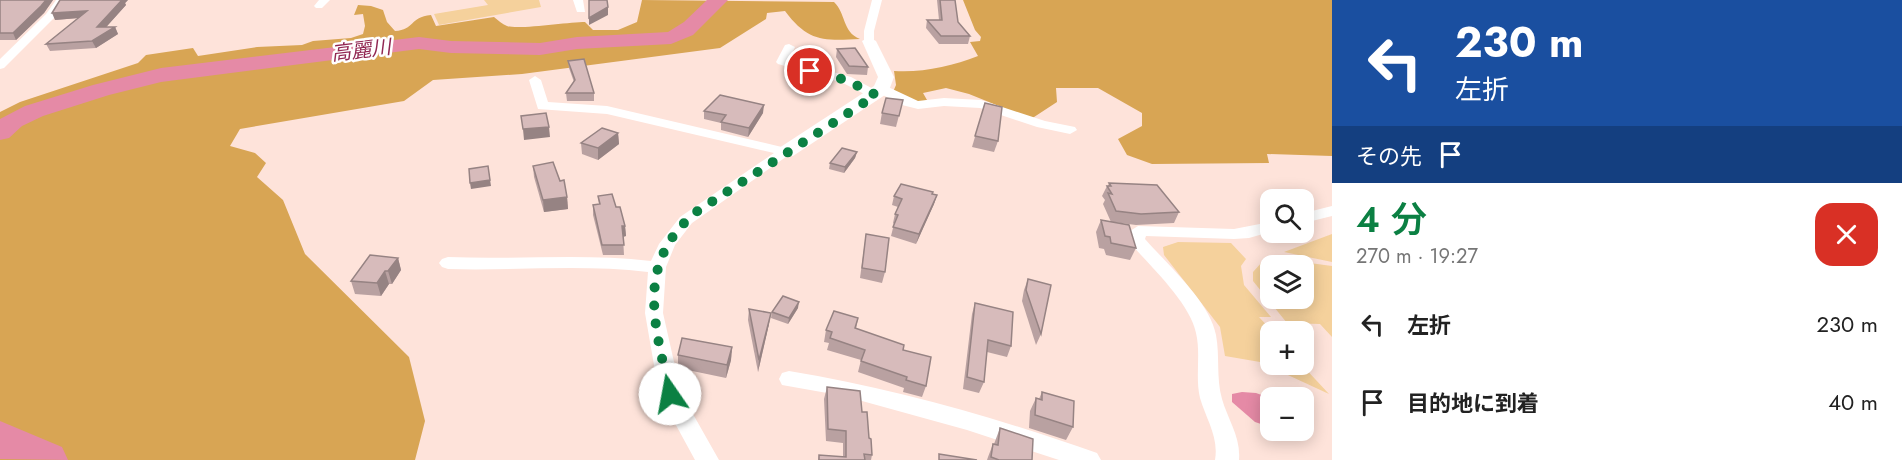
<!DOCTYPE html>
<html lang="ja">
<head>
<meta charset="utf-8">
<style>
	body { margin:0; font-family:Jost,"Noto Sans JP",sans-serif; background:#f6f6f6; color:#222; height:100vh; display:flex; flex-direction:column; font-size:22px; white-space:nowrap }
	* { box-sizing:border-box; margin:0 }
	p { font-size:20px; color:#767676 }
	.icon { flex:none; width:33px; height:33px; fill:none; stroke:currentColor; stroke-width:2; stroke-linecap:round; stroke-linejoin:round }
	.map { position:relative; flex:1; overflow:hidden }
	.details { display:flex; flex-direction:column; background:#fff; width:570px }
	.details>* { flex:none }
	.guide { background:#1a4fa0; color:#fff; overflow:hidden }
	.controls { position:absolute; left:1260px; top:189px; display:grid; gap:12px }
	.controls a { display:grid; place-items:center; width:54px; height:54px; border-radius:12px; background:#fff; box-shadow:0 3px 15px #0003; font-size:30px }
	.pin { position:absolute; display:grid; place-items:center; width:51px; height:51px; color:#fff; margin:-26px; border:3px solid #fff; border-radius:50%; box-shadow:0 2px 6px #0007 }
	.me { position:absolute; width:66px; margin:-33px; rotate:348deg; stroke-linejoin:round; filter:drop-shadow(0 0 4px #0008) }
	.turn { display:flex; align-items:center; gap:21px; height:126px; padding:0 24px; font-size:27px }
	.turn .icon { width:78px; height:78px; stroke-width:2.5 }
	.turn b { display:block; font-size:42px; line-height:51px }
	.then { display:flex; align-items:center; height:57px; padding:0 24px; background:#0003; gap:12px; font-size:22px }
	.round { display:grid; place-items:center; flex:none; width:63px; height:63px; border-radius:18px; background:#f6f6f6 }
	.summary { display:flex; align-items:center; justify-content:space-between; height:102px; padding:0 24px }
	h1 { font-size:36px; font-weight:600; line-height:45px; color:#0b8043 }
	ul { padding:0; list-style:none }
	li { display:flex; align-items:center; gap:18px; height:78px; padding:0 24px }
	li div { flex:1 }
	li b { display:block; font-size:22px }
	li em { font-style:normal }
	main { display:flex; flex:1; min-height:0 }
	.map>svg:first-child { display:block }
	.green { fill:#f5d19c; fill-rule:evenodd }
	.forest { fill:#d8a554 }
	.water { fill:#e58aa6 }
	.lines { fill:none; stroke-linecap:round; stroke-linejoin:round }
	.river { fill:#e58aa6; fill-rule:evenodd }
	.street { fill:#fff; fill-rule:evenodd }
	.secondary { fill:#fff; fill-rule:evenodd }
	.wall { fill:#b9a1a1 }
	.shaded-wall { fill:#968383 }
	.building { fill:#d7bbbb; stroke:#968383; stroke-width:1.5 }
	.route { stroke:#0b8043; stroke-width:10; stroke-dasharray:0 18 }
	.labels { text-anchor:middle; stroke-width:5; stroke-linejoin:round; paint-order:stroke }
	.far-water-label { font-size:20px; font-style:italic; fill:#912752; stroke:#fff }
</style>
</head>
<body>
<main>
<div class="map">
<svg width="1332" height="460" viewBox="0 0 1332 460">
	<rect width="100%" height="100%" fill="#fee3da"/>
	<g class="green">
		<polygon points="484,0 539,0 541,7 439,25 434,14 488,5"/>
		<polygon points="1332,234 1332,262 1284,252"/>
		<polygon points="1178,242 1231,243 1246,259 1241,266 1244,285 1271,317 1259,317 1272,331 1270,364 1302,365 1329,394 1260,362 1225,356 1220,327 1164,255 1163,247"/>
		<path d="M1280,259l52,7v71l-12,-13 -33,-1 -34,-42v-9l9,-10zM1270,266h34v32h-34z"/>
	</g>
	<g class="forest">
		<path d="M642,0l192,2c12,11 8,30 26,37 -36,2 -52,3 -75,-28l-18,2 -1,6 -46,29 -198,26 -89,6 -29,21 -164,28 -10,17 25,7 11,10 -9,14 26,23 22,54 104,103 16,64 -10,39h-415v-348l20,-10 118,-39 8,-8 47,-7 5,8 59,-9 45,-2 11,-4 38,-3 12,-4 2,-8 -2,-12 -9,1 4,-10 13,1 12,4 4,12 8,9c20,-1 14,-14 36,-16l5,11 58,-9c4,3 8,7 13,9 10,4 62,-4 78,-4l8,8h25l19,-8z"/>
		<path d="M963,0h369v156l-65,-2 2,9 -117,1 -25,-9 -9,-16 24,-13v-13l-44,-25h-42l1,14 -26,17 -62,-25 -23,-6 -23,5 4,7 -8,3 -26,-11 3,-7 -2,-14c28,2 58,-5 84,-15l-8,-14 10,-1 1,-4 -6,-7z"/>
	</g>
	<polygon class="water" points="1242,392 1256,393 1270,398 1270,427 1255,422 1232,402 1232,394"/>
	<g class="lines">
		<g class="river">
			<polygon points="707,0 728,0 693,35 671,44 577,49 540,55 451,53 419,49 161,82 109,95 43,116 22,126 9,138 0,140 0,119 25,106 93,85 161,68 419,37 451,41 540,43 577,37 668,32 684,22"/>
			<polygon points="0,421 62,447 68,460 0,459"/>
		</g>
		<g class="street">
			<polygon points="56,0 66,0 54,18 4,68 0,69 0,59 46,14"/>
			<polygon points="319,0 330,0 322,8 316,8 314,6"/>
			<polygon points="573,0 583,0 585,12 577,12"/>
			<polygon points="872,0 882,0 874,31 874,41 869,44 864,41 864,31"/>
			<polygon points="789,44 795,47 789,60 851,77 877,91 878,86 886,86 918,101 944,98 981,100 1045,121 1075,127 1077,130 1070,134 1037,127 980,108 944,106 918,109 902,105 881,94 880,98 872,98 843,83 778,64 776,62 785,45"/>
			<path d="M535,76l6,4 7,22 59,4 179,42 7,4 -101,71 -17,22 -9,22 -3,46 18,80 38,67h-24l-36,-66 -14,-81 3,-41c-66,-8 -133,-1 -200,-3l-6,-2 -3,-4 3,-4 6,-2c68,3 136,-4 203,4l8,-17 21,-27 94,-64 -167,-39 -69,-5 -9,-29z"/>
			<polygon points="1332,206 1332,216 1304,223 1304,213"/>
			<path d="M1270,222v10l-21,6 -15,1 -88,-3 -1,3c22,25 65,63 71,96 4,21 0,43 6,64 6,21 19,38 17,61h-24c4,-23 -9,-41 -15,-62 -5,-21 1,-44 -4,-65 -6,-30 -45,-66 -65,-89l-2,-4 1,-9 8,-5 96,3z"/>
			<path d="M789,371c104,17 209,47 308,82l4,7h-42l-92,-30 -123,-34 -62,-11 -3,-6 3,-6z"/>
		</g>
		<polygon class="secondary" points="869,37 876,41 894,77 888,93 793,156 779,156 776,152 779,148 874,86 878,77 862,41"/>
	</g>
	<g class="wall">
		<polygon points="0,0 53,0 44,13 16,40 0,40"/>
		<polygon points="60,0 128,0 125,3 126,5 106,27 115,27 118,34 96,48 50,51 46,44 78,18 55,20"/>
		<polygon points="937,0 955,0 958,22 970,36 968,44 939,44 926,28 927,20 939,20"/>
		<polygon points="837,49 868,67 867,75 847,74 836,57"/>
		<polygon points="568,61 594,93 594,101 567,101 566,93 574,82 569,68"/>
		<polygon points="903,100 896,127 880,124 882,113"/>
		<polygon points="985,103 998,141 994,152 972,147"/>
		<polygon points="704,111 763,113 748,137 721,130 721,123 704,119"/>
		<polygon points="618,133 619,144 598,160 582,154 581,143"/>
		<polygon points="857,152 855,158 844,173 829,169 830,163"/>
		<polygon points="533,166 560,181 567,197 568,209 544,212 534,177"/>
		<polygon points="1109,183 1179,212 1174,223 1136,225 1113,222 1136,248 1130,260 1106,255 1104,249 1099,248 1096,232 1101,220 1111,222 1103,204 1105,200 1102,196 1107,186 1108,186"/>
		<polygon points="933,194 937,195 934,204 916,244 891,236 894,224 893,223 895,214 898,207 892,205 894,196"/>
		<polygon points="598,196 616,207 625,226 626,236 623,237 624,255 603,255 593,215 593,205 599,204"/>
		<polygon points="866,234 885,272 882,283 860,278"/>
		<polygon points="398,258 401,270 392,284 389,284 381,296 355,294 351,281"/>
		<polygon points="1028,279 1041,334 1036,345 1022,301 1024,290"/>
		<polygon points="975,303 1011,346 1007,357 987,352 984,382 979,393 963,389 972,314"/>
		<polygon points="798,308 788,324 771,318 772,312"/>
		<polygon points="749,309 769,324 758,372 748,320"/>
		<polygon points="858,318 856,329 903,350 926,386 922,397 903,392 904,388 858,372 861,360 827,350 829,343 824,342 826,330"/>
		<polygon points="732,347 731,360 726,378 678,368 678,355"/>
		<polygon points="827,387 862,412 872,455 871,460 818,460 819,455 843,457 843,443 826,441 824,399"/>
		<polygon points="1042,392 1073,427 1066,440 1029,428 1030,411 1036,398 1039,399"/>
		<polygon points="1000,428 1032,460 987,460 988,457 993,444 994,444"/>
	</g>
	<g class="shaded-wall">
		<polygon points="46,0 53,0 44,13 16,40 13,33"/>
		<polygon points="119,0 128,0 125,3 126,5 100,34 97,27"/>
		<polygon points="608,7 608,15 589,25 589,18"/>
		<polygon points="87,11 91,17 55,20 52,13"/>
		<polygon points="115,27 118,34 96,48 92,41"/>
		<polygon points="764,105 763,113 748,137 749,128"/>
		<polygon points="549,127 550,137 524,140 523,129"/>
		<polygon points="618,133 619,144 598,160 598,148"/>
		<polygon points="857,152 855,158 844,173 845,167"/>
		<polygon points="488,166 491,186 471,189 470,183"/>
		<polygon points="937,195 934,204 916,244 919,234"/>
		<polygon points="567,197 568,209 544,212 543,200"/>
		<polygon points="622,226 625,226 626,236 622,237"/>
		<polygon points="398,258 401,270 392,284 388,271"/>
		<polygon points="385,271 389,284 381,296 377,283"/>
		<polygon points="799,302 798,308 788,324 789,318"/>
		<polygon points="771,313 769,324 758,372 759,360"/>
		<polygon points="732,347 731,360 726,378 727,365"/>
	</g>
	<g class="building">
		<polygon points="0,0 46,0 41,6 13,33 0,33"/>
		<polygon points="60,0 122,0 97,27 115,27 92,41 46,44 87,11 52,13"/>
		<polygon points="589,0 607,0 608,7 589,18"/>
		<polygon points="940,0 955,0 958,22 970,36 941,36 927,20 942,20"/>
		<polygon points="855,48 868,67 849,66 837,49"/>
		<polygon points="584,59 594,93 566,93 575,80 568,61"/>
		<polygon points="720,95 764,105 749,128 721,122 726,115 704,111"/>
		<polygon points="886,98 903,100 899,116 882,113"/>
		<polygon points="985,103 1002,107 998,141 975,136"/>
		<polygon points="546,113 549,127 523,129 521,116"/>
		<polygon points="602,128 618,133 598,148 581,143"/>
		<polygon points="842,148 857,152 845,167 830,163"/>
		<polygon points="553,162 560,181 564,180 567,197 543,200 533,166"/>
		<polygon points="488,166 490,180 470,183 469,169"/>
		<polygon points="1109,183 1157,185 1179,212 1141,214 1116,211 1108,193 1112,194 1107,186 1111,186"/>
		<polygon points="901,184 933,192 932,194 937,195 919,234 893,227 898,215 895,214 902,199 894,196"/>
		<polygon points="612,194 616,207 620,207 625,226 622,226 624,245 602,245 593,205 600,204 598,196"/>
		<polygon points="1101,220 1129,225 1136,248 1111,243 1110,237 1105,236"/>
		<polygon points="866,234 889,238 885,272 862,268"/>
		<polygon points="370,255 398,258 388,271 385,271 377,283 351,281"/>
		<polygon points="1028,279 1051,285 1041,334 1026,290"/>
		<polygon points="783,296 799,302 789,318 772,312"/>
		<polygon points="975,303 1013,312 1011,346 988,340 984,382 967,377"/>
		<polygon points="749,309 771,313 759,360"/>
		<polygon points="834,311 858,318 855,328 904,345 903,350 931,357 926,386 906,380 907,377 861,361 865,350 830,338 832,332 826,330"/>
		<polygon points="682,338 732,347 727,365 678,355"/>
		<polygon points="827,387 860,391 862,412 867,412 869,438 871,439 872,455 864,454 865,460 819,460 819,455 846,457 846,431 828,429"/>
		<polygon points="1042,392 1074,401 1073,427 1035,415 1036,398 1042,400"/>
		<polygon points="1000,428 1033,439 1032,460 999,460 991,457 993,444 998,445"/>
		<polygon points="939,454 977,460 939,460"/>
	</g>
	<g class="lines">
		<path class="route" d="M670,394c-15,-69 -36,-130 26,-182l180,-117 -30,-15 -36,-9"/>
	</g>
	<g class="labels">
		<g class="far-water-label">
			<text transform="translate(361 50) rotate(-7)" y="7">高麗川</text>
		</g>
	</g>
</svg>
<div class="controls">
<a><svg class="icon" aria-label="search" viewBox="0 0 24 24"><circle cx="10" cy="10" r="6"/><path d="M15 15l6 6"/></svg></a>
<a><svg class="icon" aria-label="layers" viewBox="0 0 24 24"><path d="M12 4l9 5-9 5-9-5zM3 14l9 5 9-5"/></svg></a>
<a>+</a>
<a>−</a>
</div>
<div class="pin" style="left:810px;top:71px;background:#d93025"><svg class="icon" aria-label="arrive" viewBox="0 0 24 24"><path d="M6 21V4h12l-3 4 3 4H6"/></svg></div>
<svg class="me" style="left:670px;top:394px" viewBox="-20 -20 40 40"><circle r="19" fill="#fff"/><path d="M0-13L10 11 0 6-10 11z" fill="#0b8043"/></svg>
</div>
<section class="details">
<div class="guide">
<div class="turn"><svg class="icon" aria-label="left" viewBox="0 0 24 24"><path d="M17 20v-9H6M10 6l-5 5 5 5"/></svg><div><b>230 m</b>左折</div></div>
<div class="then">その先<svg class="icon" aria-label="arrive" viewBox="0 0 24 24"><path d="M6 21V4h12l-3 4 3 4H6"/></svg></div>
</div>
<div class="summary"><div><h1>4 分</h1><p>270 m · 19:27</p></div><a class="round" style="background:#d93025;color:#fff"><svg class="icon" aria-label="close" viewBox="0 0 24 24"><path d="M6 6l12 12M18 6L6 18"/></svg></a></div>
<ul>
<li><svg class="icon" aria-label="left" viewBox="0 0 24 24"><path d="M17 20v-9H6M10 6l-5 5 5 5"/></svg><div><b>左折</b></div><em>230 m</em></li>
<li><svg class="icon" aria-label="arrive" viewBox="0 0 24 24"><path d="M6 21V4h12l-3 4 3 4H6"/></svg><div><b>目的地に到着</b></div><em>40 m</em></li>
</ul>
</section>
</main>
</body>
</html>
